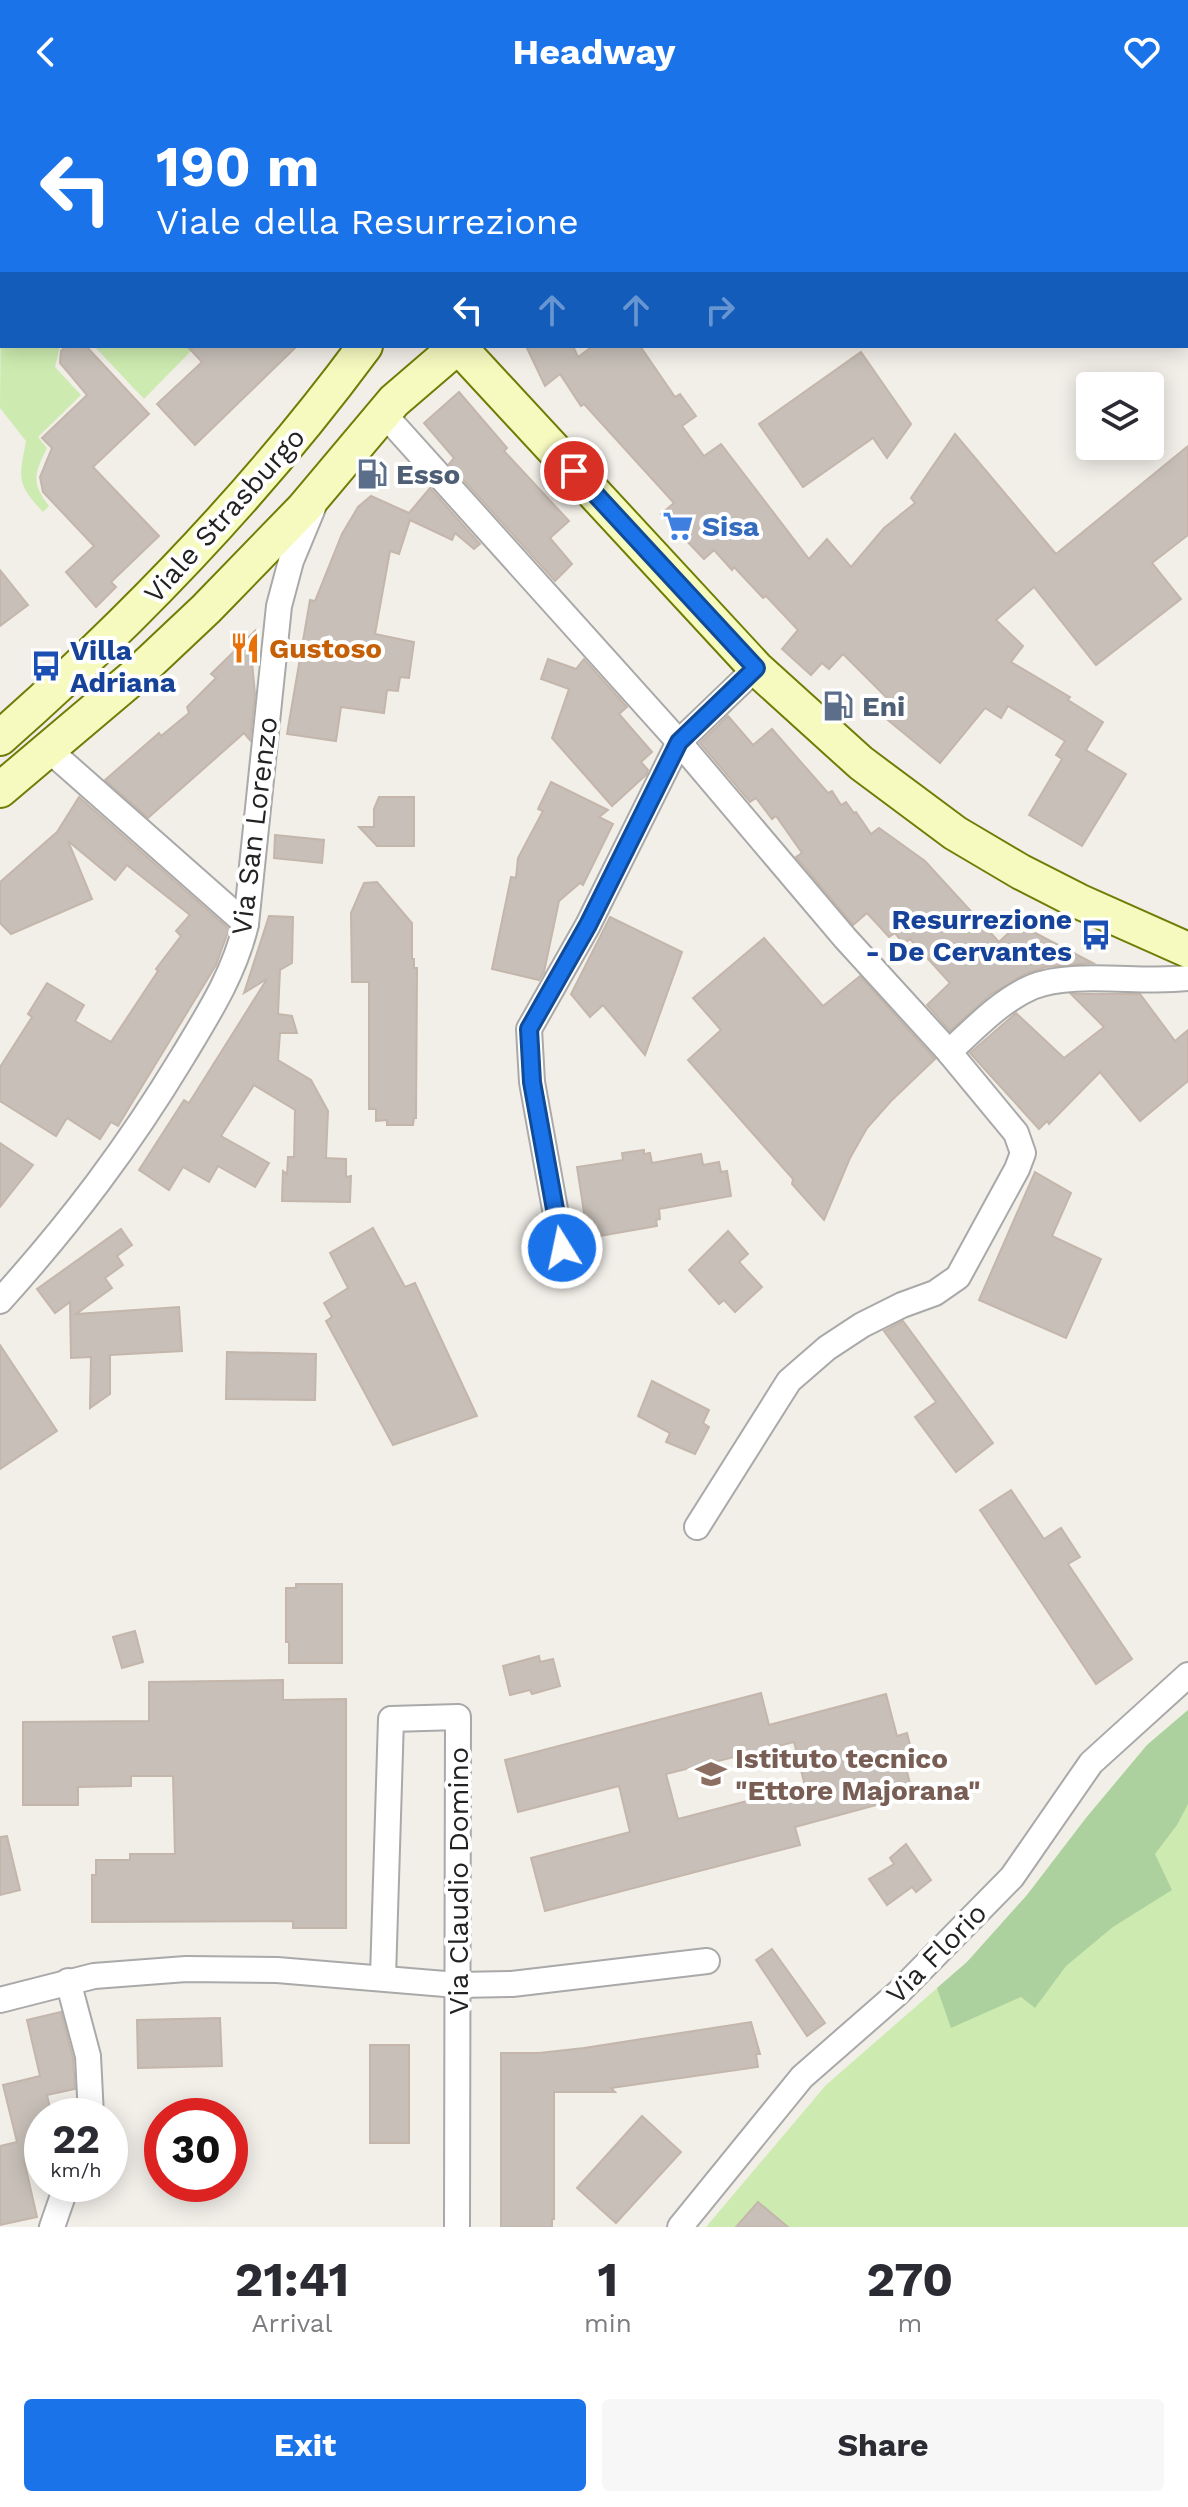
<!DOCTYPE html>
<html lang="en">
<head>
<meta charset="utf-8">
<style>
	body { margin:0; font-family:"Work Sans",sans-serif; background:#f7f7f7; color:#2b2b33; height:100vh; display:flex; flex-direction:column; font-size:30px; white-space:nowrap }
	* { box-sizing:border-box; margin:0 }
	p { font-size:26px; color:#7c7c81 }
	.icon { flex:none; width:44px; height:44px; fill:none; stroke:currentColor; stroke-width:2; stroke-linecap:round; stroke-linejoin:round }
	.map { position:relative; height:2123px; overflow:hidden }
	.panel { display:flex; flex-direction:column; background:#fff; flex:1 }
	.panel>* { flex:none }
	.top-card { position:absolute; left:0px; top:0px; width:1188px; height:244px; box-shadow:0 4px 20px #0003; background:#1a73e8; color:#fff; overflow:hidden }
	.tools { position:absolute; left:1076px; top:268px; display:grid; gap:16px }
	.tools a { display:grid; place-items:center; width:88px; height:88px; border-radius:8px; background:#fff; box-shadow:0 4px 20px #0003; font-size:40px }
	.speed { position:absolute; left:24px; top:1994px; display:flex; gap:16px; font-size:40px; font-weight:700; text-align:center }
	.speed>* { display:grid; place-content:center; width:104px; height:104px; border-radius:50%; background:#fff; box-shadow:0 4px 20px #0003; line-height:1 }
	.speed small { font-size:20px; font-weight:400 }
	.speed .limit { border:12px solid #d22; background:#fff; color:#111 }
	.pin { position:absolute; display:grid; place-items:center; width:68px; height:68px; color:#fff; margin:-34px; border:4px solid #fff; border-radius:50%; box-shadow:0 2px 8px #0007 }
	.me { position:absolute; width:88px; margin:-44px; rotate:350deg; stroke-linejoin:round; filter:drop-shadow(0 0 6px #0008) }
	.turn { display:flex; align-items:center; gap:28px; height:168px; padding:0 24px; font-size:36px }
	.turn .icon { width:104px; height:104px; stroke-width:2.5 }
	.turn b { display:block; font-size:56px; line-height:68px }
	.lanes { display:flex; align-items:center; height:76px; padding:0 24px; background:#0003; justify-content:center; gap:40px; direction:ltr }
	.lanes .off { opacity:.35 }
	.eta { display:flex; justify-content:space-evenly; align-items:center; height:136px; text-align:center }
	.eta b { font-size:48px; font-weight:700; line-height:56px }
	.primary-button { display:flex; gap:16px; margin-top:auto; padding:16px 24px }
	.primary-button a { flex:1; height:92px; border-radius:8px; background:#1a73e8; color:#fff; font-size:32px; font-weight:700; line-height:92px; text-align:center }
	.primary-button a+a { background:#f7f7f7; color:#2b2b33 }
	header { display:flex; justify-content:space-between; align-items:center; height:104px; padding:0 24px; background:#1a73e8; color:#fff; font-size:36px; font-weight:700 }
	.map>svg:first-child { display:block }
	.grass { fill:#cdebb0 }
	.forest { fill:#add19e }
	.building { fill:#c7bfb8; stroke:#c4b6ab; stroke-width:2; fill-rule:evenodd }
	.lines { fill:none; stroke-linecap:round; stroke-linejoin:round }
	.street-casing { stroke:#a9a9a9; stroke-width:28 }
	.secondary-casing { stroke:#707d05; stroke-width:38 }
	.street { stroke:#fff; stroke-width:24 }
	.secondary { stroke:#f7fabf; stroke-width:34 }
	.route-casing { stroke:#114b97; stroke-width:20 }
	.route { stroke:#1a73e8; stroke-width:14 }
	.labels { text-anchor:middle; stroke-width:8; stroke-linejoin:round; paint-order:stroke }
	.service-label { font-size:28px; font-weight:bold; fill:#4e5e75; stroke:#fff; text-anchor:start }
	.street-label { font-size:28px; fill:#222; stroke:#fff }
	.shop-label { font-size:28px; font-weight:bold; fill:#366cbe; stroke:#fff; text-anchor:start }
	.food-label { font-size:28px; font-weight:bold; fill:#c56008; stroke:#fff; text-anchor:start }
	.transit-label { font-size:28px; font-weight:bold; fill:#164399; stroke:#fff; text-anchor:start }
	.education-label { font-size:28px; font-weight:bold; fill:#785e54; stroke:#fff; text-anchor:start }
</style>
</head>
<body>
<header><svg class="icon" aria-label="back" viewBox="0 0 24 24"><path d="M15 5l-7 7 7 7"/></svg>Headway<svg class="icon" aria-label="heart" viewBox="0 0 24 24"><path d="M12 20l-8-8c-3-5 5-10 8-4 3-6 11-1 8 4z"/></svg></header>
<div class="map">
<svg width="1188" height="2123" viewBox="0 0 1188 2123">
	<rect width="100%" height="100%" fill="#f2efe9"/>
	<g class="grass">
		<path d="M2,92v150h58l-5,21 26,28 -43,42 9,11c-12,25 -17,34 2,58l-6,6c-27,-29 -24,-33 -17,-71l-26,-33z"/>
		<polygon points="94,242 188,242 191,247 144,295"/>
		<polygon points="1188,1606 1188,2123 706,2123 826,1981 967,1858 1027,1791 1086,1714 1147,1641"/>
	</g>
	<polygon class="forest" points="1188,1606 1188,1700 1177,1721 1155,1750 1172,1786 1113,1823 1066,1862 1035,1904 1021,1893 951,1924 937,1884 967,1858 1027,1791 1086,1714 1147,1641"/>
	<g class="building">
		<polygon points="66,242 86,242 149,310 93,363 159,432 111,478 116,483 96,503 66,468 94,442 43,388 40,373 52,344 42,334 87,291 60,259 61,247"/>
		<polygon points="187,242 297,242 195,341 157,300 202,258"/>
		<polygon points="526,242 573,242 578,253 593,242 640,242 675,293 680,290 696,312 682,322 704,352 721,340 809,455 827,435 851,463 884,424 915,399 911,394 955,330 1056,450 1188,342 1188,431 1152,459 1181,495 1096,561 1034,483 996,516 1023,542 1011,558 1070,593 1068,596 1103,618 1086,646 1126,670 1082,742 1029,711 1062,655 1056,651 1065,637 1008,602 1001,614 985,604 940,659 877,607 887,594 843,550 829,565 822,559 811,571 782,545 798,526 766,492 763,494 734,463 732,466 714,446 704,455 661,410 674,399 584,300 581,302 560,270 545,282"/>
		<polygon points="861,248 911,320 887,354 873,334 803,383 759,320"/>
		<polygon points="459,288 507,344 504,347 569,417 550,434 572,460 555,477 449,360 454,354 424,319"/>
		<polygon points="430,384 480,440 474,445 455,429 452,436 410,416 399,450 390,447 375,530 414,538 409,574 400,573 398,587 387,586 384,609 341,603 336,637 287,630 310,496 315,497 342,430 358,403 371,392 409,409"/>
		<polygon points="0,466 28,501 0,522"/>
		<polygon points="255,527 252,558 255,590 250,636 244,629 148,714 105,676 159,629 161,632 189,609 187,603 216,574 211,570"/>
		<polygon points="548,555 576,565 584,555 627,603 619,610 652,648 641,658 648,666 646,671 612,702 552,634 569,585 541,575"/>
		<polygon points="728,612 753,641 772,625 828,689 832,687 841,701 846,698 854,709 856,708 871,730 879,724 925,757 999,838 1018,820 1093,859 1046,863 1025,870 990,891 950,927 927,901 950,879 910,835 904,840 895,829 889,833 867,809 853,821 796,753 802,749 776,712 772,715 756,694 750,698 700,639"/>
		<polygon points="551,678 608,706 599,713 613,720 583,781 580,779 559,797 544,868 539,876 492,865 511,773 516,774 518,754 543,707 538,705"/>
		<polygon points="79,693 229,825 216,861 130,1002 118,1022 111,1018 100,1035 67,1014 56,1032 0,997 0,963 32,913 28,910 47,879 84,901 75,917 111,938 158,867 156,865 181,832 176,827 190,811 127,761 115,776 68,737 92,795 11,830 0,819 0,778 57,728"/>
		<polygon points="379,693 414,693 414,742 377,742 359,723 374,723 374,705"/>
		<polygon points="275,731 324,736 322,759 274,754"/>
		<polygon points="377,778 412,819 412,855 414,855 414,864 417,864 416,1014 414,1014 413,1021 387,1021 387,1016 376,1017 376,1005 369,1005 369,878 352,878 351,809 364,779"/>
		<polygon points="269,812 293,813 292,859 280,866 278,910 292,912 297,929 280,929 278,956 311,976 328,1007 326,1054 346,1055 346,1073 351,1072 350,1098 282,1097 283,1067 287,1070 288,1053 294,1053 295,1006 254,981 221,1032 269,1059 255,1083 218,1062 209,1078 183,1063 169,1086 139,1066 184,996 189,999 267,875 244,889"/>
		<polygon points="610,813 682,848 645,951 603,901 590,913 571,890"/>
		<polygon points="764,834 823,902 860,872 935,955 891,997 867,1024 850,1054 824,1116 792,1080 793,1075 688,956 721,926 693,894"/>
		<polygon points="1071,890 1140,890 1175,937 1188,926 1188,977 1140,1017 1100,968 1049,1020 1047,1017 1039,1025 970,949 1016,909 1064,954 1104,923"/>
		<polygon points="0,1039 33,1061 0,1103"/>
		<polygon points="644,1046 644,1050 650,1049 652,1059 701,1050 703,1061 719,1058 721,1068 727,1067 731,1092 659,1105 660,1115 656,1116 657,1122 588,1134 577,1063 623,1056 622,1049"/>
		<polygon points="1035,1068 1071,1089 1052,1132 1101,1155 1066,1234 979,1196"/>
		<polygon points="373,1124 405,1183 415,1179 477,1312 393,1341 326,1217 332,1213 324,1199 348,1184 330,1149"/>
		<polygon points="121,1125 132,1141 117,1152 123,1161 105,1174 112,1184 76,1210 179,1203 182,1247 110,1251 110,1290 90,1304 91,1253 71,1254 70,1198 55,1209 37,1185"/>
		<polygon points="728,1127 748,1150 739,1158 762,1183 735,1208 724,1196 719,1200 689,1166"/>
		<polygon points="903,1217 993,1339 956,1368 915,1313 936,1298 884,1227"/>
		<polygon points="0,1241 57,1327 0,1365"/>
		<polygon points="227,1248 316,1250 315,1296 226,1295"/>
		<polygon points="652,1277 709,1306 703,1319 709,1323 695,1350 666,1338 670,1329 638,1312"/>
		<polygon points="1011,1386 1044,1435 1061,1424 1080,1453 1068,1460 1132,1555 1096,1580 980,1406"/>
		<polygon points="296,1480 342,1480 342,1559 289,1559 289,1538 286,1538 286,1484 296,1484"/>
		<polygon points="135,1527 143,1558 122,1564 113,1533"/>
		<polygon points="539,1552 540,1558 553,1555 560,1582 532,1590 530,1586 510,1591 503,1562"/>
		<polygon points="283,1576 283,1596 346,1595 346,1824 293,1824 293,1817 92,1818 92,1771 96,1771 96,1756 130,1756 130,1750 175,1750 173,1672 131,1672 131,1682 78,1683 78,1701 23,1701 23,1618 149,1617 149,1578"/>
		<path d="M761,1589l8,32 117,-31 11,42 10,-3 5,20 -9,3 10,39 -118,32 5,18 -255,66 -14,-53 99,-26 -11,-46 -101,26 -13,-52zM794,1638l11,44 -127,33 -12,-45z"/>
		<polygon points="7,1732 20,1786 0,1791 0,1733"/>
		<polygon points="906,1740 931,1776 916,1788 912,1783 887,1801 869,1775 894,1760 890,1754"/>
		<polygon points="772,1845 825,1919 807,1932 756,1856"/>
		<polygon points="61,1908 73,1954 75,1985 47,1991 52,2012 42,2012 42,2052 24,2056 37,2113 0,2121 0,2042 17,2038 3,1981 40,1972 27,1916"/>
		<polygon points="220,1914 222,1962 138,1964 137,1916"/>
		<polygon points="751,1918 760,1950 756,1950 758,1963 611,1984 615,1988 554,1988 554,2115 552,2115 552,2123 501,2123 501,1949 539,1949 584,1944"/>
		<rect x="370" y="1941" width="39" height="98"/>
		<polygon points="642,2012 681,2048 616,2119 577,2084"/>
		<polygon points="758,2098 788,2123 736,2123"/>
	</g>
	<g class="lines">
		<g class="street-casing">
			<g id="street">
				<polyline points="355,0 355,2"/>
				<polyline points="383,309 679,638 845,834 949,948 1016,1029 1023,1049 1017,1065 958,1173 935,1189 902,1201 862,1221 827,1244 789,1277 697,1423"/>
				<polyline points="49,646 246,820"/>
				<path d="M949,948c26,-24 51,-51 83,-65 40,-17 111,-3 156,-9"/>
				<polyline points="562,1144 532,978 529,925 588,821 679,638 756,564"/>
				<path d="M0,1197c72,-80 128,-154 183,-245 26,-43 52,-84 63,-132l33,-318 12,-45 22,-53"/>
				<polyline points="383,1873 391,1615 458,1613 457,2123"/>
				<polyline points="68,1877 88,1952 91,2012"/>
				<polyline points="0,1896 94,1872 186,1865 277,1866 457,1881 512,1880 707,1857"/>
				<polyline points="52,2123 67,2080"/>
				<polyline points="680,2123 802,1973 898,1889 1012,1773 1091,1659 1188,1571"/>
			</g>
		</g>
		<g class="secondary-casing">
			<g id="secondary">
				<polyline points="868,2 873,0"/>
				<polyline points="458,242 756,564 861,659 955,729 1021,768 1078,797 1188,846"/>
				<path d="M0,634c135,-119 258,-247 365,-392"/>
				<polyline points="0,686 136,571 206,505 304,404 394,297 458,242"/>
			</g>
		</g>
		<use href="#street" class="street"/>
		<use href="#secondary" class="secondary"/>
	</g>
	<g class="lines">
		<g class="route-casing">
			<polyline id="route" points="562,1144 532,978 529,925 588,821 679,638 756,564 574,367"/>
		</g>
		<use href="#route" class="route"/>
	</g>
	<defs>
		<g id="fuel-bare" transform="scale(2.4)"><path d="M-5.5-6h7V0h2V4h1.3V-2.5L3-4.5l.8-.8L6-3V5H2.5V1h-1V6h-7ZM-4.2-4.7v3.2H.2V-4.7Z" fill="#5c6f8a" stroke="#fff" stroke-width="2.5" paint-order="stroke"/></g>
		<g id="supermarket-bare" transform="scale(2.4)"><path d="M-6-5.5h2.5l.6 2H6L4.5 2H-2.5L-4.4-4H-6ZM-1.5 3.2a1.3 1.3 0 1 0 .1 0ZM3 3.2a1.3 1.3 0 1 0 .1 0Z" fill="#3f7fe0" stroke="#fff" stroke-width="2.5" paint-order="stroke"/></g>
		<g id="restaurant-bare" transform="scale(2.4)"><path d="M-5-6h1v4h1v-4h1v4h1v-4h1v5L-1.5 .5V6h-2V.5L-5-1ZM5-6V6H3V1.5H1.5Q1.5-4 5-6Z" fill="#e8710a" stroke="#fff" stroke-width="2.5" paint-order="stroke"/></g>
		<g id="bus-bare" transform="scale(2.4)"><path d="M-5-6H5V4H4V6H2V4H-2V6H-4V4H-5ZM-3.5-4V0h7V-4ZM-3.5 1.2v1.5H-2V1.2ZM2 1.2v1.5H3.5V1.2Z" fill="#1a4fb4" stroke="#fff" stroke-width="2.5" paint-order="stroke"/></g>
		<g id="school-bare" transform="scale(2.4)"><path d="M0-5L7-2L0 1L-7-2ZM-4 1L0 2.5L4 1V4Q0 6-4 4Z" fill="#8d6e63" stroke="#fff" stroke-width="2.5" paint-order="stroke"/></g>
	</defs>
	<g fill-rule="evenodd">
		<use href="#fuel-bare" x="372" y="370"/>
		<use href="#supermarket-bare" x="678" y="422"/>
		<use href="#restaurant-bare" x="245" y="544"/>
		<use href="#bus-bare" x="46" y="562"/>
		<use href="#fuel-bare" x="838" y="602"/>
		<use href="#bus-bare" x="1096" y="831"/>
		<use href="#school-bare" x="711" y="1670"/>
	</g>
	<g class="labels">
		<g class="service-label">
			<text x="396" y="380">Esso</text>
			<text x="862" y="612">Eni</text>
		</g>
		<g class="street-label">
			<text transform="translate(224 411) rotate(-48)" y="10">Viale Strasburgo</text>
			<text transform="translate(254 722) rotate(-83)" y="10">Via San Lorenzo</text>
			<text transform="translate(458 1777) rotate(-90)" y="10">Via Claudio Domino</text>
			<text transform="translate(936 1849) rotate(-45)" y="10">Via Florio</text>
		</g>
		<g class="shop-label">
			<text x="702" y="432">Sisa</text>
		</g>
		<g class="food-label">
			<text x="269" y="554">Gustoso</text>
		</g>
		<g class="transit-label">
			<text x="70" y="556">Villa<tspan x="70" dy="32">Adriana</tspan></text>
			<text x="1072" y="825" text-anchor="end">Resurrezione<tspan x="1072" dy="32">- De Cervantes</tspan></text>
		</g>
		<g class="education-label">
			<text x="735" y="1664">Istituto tecnico<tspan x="735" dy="32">"Ettore Majorana"</tspan></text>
		</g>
	</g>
</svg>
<div class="tools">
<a><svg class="icon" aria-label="layers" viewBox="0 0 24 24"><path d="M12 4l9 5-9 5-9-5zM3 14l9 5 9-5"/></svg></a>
</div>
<div class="speed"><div>22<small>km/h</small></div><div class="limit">30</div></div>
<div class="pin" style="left:574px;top:367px;background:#d93025"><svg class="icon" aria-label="arrive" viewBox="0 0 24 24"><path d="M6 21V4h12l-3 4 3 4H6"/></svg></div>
<svg class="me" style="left:562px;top:1144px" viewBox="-20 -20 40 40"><circle r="17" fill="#1a73e8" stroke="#fff" stroke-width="3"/><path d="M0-11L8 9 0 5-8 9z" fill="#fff"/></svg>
<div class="top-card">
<div class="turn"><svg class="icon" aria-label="left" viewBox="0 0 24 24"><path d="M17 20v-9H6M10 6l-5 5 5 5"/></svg><div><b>190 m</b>Viale della Resurrezione</div></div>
<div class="lanes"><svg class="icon" aria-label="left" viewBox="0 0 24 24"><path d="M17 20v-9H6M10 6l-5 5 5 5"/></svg><svg class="icon off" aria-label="ahead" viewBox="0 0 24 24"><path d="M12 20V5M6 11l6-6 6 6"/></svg><svg class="icon off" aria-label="ahead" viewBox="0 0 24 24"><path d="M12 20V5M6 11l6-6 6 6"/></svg><svg class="icon off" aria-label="right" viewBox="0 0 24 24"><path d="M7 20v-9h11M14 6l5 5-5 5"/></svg></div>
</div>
</div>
<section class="panel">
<div class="eta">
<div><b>21:41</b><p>Arrival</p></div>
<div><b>1</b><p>min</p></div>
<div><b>270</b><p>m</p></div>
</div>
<div class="primary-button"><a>Exit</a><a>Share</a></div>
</section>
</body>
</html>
